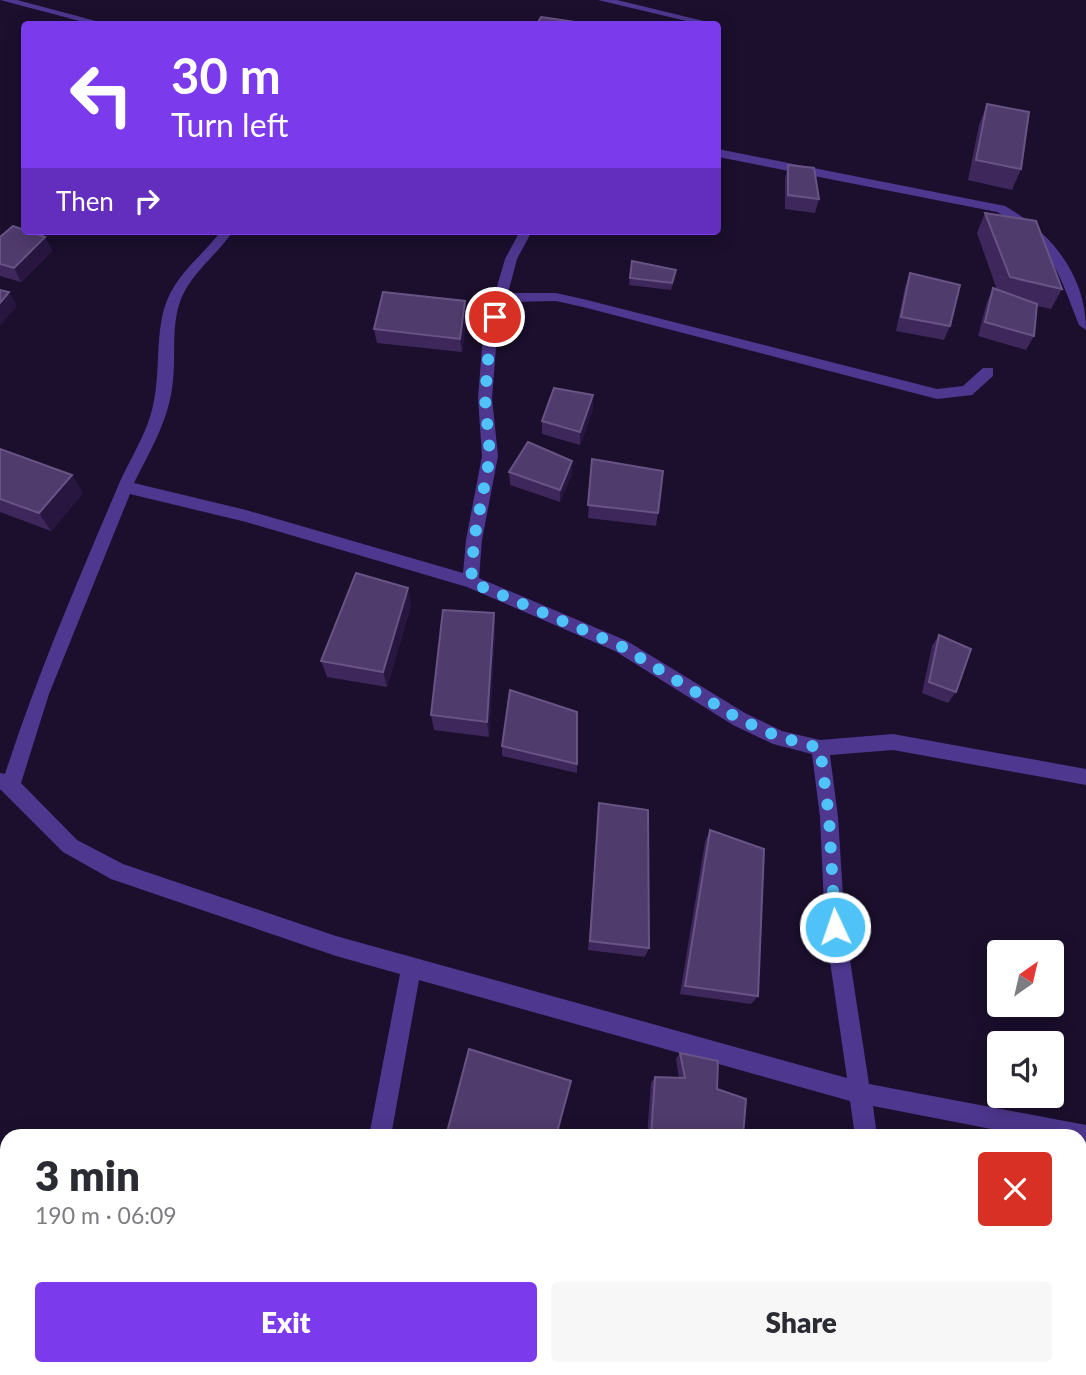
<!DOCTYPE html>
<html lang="en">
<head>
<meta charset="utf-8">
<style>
	body { margin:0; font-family:Lato,sans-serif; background:#f7f7f7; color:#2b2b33; height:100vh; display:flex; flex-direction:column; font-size:26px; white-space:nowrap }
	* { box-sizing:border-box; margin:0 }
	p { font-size:23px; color:#7c7c81 }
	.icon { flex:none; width:38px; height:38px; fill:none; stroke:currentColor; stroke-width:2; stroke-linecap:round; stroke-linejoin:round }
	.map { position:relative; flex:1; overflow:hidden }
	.sheet { position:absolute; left:0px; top:1129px; width:1087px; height:247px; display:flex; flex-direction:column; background:#fff; border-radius:21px 21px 0 0; box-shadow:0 4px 18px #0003 }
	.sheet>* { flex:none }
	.top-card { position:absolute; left:21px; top:21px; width:700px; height:214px; border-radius:7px; box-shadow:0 4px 18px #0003; background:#7c3aed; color:#fff; overflow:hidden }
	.needle { width:46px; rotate:34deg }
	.controls { position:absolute; left:987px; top:940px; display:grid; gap:14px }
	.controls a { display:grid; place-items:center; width:77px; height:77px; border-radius:7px; background:#fff; box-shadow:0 4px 18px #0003; font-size:35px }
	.pin { position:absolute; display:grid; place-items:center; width:60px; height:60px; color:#fff; margin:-30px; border:4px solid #fff; border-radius:50%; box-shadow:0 2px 7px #0007 }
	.me { position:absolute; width:77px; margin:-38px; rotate:357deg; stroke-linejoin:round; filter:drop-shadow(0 0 5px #0008) }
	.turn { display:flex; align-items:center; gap:24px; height:147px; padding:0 35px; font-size:32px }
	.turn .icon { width:91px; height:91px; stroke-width:2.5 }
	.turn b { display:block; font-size:49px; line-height:60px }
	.then { display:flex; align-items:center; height:66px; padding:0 35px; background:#0003; gap:14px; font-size:26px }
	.round { display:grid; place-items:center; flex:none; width:74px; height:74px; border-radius:7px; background:#f7f7f7 }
	.overview { display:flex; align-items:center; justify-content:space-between; height:119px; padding:0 35px }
	h1 { font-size:42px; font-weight:800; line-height:52px }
	.action { display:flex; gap:14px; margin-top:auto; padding:14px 35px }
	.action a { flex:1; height:80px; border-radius:7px; background:#7c3aed; color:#fff; font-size:28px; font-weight:800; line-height:80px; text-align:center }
	.action a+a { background:#f7f7f7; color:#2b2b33 }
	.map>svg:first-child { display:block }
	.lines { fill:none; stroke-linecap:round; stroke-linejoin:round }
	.street { fill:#4e378f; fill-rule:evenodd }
	.wall { fill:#3e285b }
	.shaded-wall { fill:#281641 }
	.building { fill:#503b6d; stroke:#685484; stroke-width:2 }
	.route { stroke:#4fc3f7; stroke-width:12; stroke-dasharray:0 21.6 }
</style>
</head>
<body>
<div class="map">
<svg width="1086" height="1375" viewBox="0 0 1086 1375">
	<rect width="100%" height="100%" fill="#1b0f2d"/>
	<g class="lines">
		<g class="street">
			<polygon points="0,0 17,0 107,24 91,24"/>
			<polygon points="598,0 617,0 716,24 699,24"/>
			<path d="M718,149l287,57c46,26 81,69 81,124l-7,-5c-22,-55 -27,-82 -82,-113l-279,-55z"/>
			<path d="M221,231h12c-15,23 -41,41 -52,68 -11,28 -4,60 -9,90 -5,34 -23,64 -38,94l112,27 217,63 3,-33 16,-84 -4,-58 5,-63 22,-76 15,-28h12l-15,28 -9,34h48l27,6 354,90 26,-3 20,-18h10v8l-21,19 -35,4 -354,-92 -27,-6 -50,1 -9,33 -5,63 6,58 -16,84 -3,38 148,63 118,72 37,18 38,9 73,-6 193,35v16l-193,-35 -63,5 8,62 7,110 24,157 217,41v22l-6,-1v-10h-53l-154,-30 4,30h-22l-5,-35 -431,-121 -28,156h-22l31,-162 -64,-18 -225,-77 -48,-27 -63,-63v-16l5,1c31,-96 71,-189 111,-283 9,-23 23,-44 32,-68 16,-42 4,-88 20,-125 12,-27 36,-44 53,-67zM130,494l116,28 221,65 148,64 118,74 40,19 39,10 8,63 5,110 22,151 -511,-142 -213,-72 -46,-24 -56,-57 28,-89z"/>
			<polygon points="323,1368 347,1368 346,1375 322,1375"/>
			<rect x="867" y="1368" width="24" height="7"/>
		</g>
	</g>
	<g class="wall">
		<polygon points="987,104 1021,169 1012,190 968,180 979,125"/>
		<polygon points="788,165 819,199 815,213 785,209 785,179"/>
		<polygon points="985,213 1062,289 1051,309 1037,306 1034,336 1026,350 978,336 987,302 993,288 997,290 977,233"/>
		<polygon points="269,231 304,231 270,235"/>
		<polygon points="0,237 45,237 52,251 21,282 0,276"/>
		<polygon points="632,261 675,277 671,290 629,285"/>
		<polygon points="910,273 950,326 944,340 896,331 905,287"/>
		<polygon points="465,301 467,314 462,352 377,343 374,329"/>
		<polygon points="593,409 580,445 542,434 542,421"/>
		<polygon points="0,449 83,493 51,531 0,512"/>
		<polygon points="592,459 658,513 656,526 588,518"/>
		<polygon points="572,461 572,474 560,502 510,485 509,472"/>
		<polygon points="411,605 387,687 327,677 321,661"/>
		<polygon points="494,613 495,630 489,737 434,730 431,715"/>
		<polygon points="939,635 956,692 948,703 922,693 932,646"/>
		<polygon points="502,746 577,764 577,773 502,756"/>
		<polygon points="599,803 649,948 645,957 588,950"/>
		<polygon points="710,830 758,996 751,1004 680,994 705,842"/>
		<polygon points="680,1053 717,1089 743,1136 647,1136 651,1083 655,1077 679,1078 676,1059"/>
	</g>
	<g class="shaded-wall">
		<polygon points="45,237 52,251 21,282 14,268"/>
		<polygon points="9,292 17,306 0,326 0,303"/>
		<polygon points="465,301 467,314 462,352 460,339"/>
		<polygon points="593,395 593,409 580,445 580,432"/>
		<polygon points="572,461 572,474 560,502 560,490"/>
		<polygon points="72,475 83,493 51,531 39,513"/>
		<polygon points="408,588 411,605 387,687 383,672"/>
		<polygon points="494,613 495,630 489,737 487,722"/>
	</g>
	<g class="building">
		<polygon points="541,17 575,22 573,24 537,24"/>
		<polygon points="987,104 1029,112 1021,169 976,160"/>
		<polygon points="788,165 814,168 819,199 788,195"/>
		<polygon points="985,213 1036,221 1062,289 1010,277"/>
		<polygon points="13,226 24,230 24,231 28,231 45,237 14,268 0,264 0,237"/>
		<polygon points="632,261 676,270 672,283 630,278"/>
		<polygon points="910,273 960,285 950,326 901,317"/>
		<polygon points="993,288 1037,304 1034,336 985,322"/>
		<polygon points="0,290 9,292 0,303"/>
		<polygon points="383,292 465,301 460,339 374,329"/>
		<polygon points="554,388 593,395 580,432 542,421"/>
		<polygon points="528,442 572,461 560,490 509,472"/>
		<polygon points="0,449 72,475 39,513 0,499"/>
		<polygon points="592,459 663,471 658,513 588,505"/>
		<polygon points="356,573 408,588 383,672 321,661"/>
		<polygon points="443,610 494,613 487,722 431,715"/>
		<polygon points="939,635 971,649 956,692 929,682"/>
		<polygon points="510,690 577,712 577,764 502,746"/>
		<polygon points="599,803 648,810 649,948 590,941"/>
		<polygon points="710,830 764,849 758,996 685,986"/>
		<polygon points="469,1049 571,1081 556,1136 446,1136"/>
		<polygon points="680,1053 718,1061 717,1089 746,1099 743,1136 651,1136 655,1077 685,1078"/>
		<polygon points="425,1368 589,1368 588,1375 423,1375"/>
	</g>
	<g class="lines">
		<polyline class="route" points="495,317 490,335 485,398 490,456 474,540 471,582 621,646 739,719 779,737 820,748 829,817 835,927"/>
	</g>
</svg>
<div class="controls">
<a><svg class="needle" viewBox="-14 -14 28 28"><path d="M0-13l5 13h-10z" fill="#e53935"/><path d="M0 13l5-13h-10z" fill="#7c7c81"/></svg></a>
<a><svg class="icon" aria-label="sound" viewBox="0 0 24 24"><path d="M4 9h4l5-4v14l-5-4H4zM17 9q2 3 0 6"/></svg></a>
</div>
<div class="pin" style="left:495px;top:317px;background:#d93025"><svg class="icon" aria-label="arrive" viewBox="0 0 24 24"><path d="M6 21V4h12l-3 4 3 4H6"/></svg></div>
<svg class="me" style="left:835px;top:927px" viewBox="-20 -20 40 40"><circle r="17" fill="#4fc3f7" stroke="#fff" stroke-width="3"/><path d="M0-11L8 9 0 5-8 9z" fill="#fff"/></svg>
<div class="top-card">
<div class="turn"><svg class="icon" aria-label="left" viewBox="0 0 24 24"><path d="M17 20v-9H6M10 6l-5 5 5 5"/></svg><div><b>30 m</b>Turn left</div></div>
<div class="then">Then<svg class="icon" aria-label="right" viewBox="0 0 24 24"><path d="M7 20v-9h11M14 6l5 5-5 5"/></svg></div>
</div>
<section class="sheet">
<div class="overview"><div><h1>3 min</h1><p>190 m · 06:09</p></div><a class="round" style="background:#d93025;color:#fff"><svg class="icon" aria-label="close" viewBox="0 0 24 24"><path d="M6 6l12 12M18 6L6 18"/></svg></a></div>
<div class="action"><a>Exit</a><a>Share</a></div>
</section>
</div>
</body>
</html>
